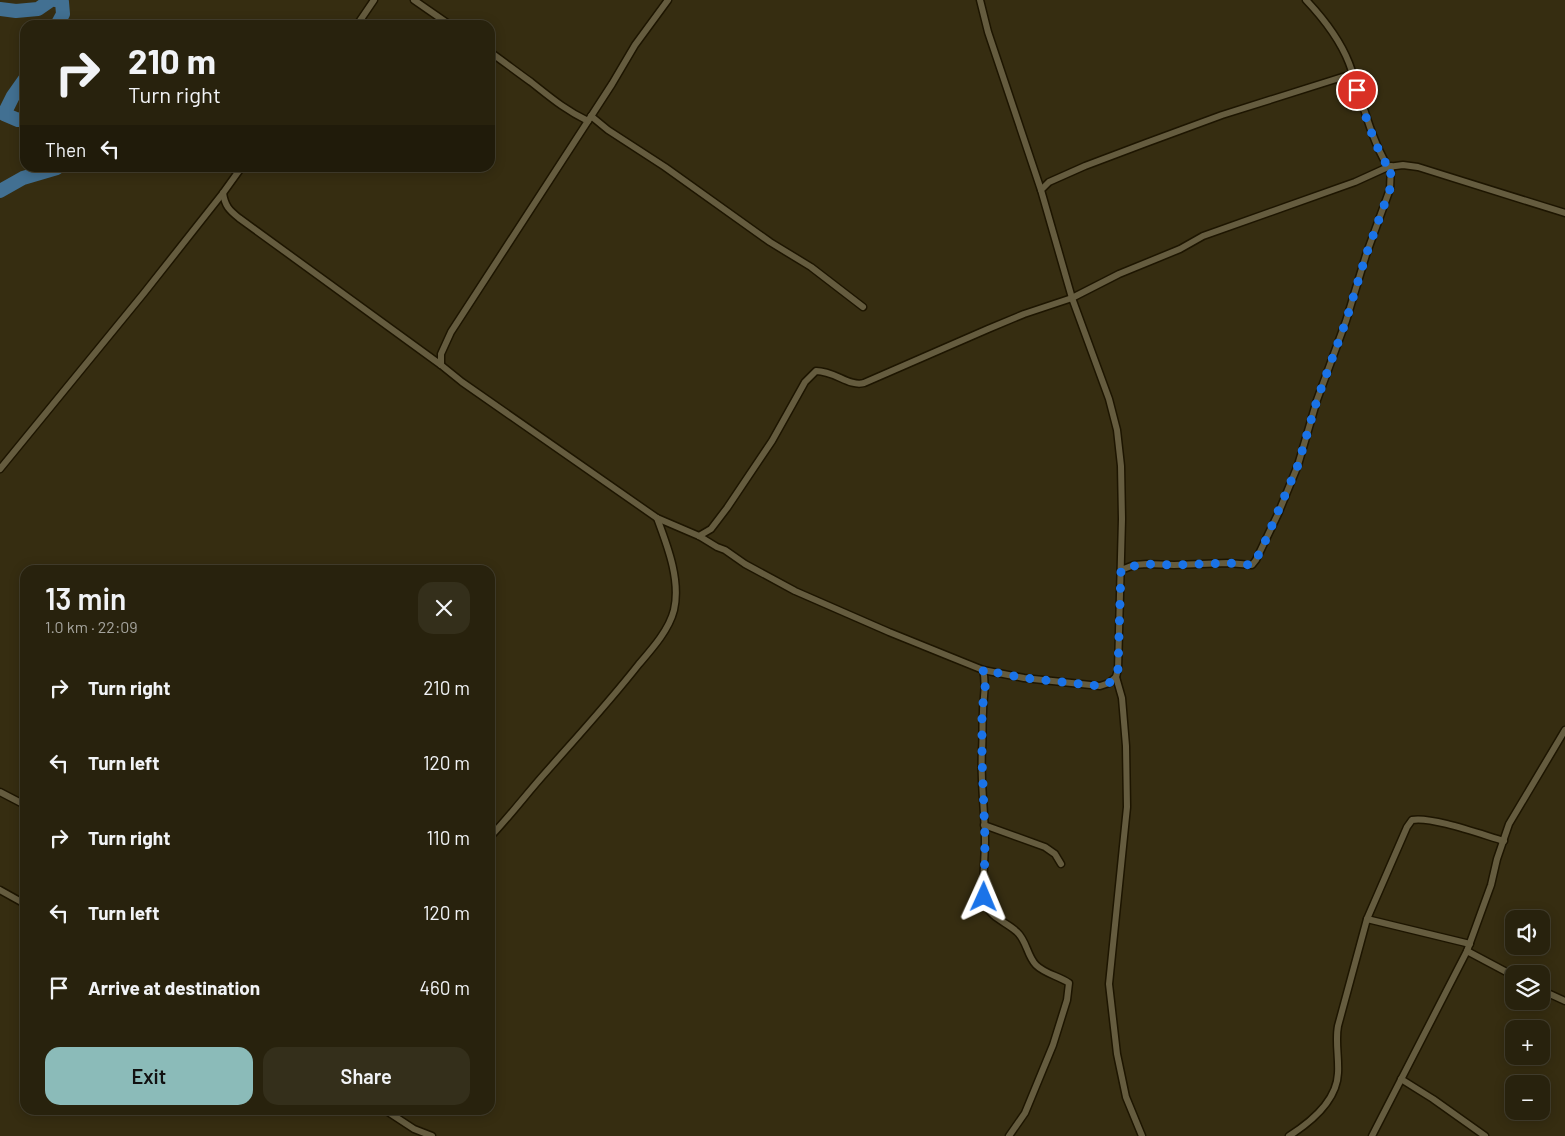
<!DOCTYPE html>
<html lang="en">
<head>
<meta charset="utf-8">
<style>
	body { margin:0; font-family:Barlow,sans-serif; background:#342f1b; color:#f1f3f6; height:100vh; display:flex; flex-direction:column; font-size:19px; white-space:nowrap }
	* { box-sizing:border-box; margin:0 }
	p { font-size:16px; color:#a5a49d }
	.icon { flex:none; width:28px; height:28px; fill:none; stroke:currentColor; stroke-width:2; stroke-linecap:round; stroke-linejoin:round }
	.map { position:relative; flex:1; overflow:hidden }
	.sheet { position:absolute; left:20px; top:565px; width:475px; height:550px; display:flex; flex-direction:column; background:#28220d; border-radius:15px; box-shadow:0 2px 12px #0003,0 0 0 1px #443f2e }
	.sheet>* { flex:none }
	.guide { position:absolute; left:20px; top:20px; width:475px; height:152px; border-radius:15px; box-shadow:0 2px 12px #0003,0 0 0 1px #443f2e; background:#28220d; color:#f1f3f6; overflow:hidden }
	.controls { position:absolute; left:1505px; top:910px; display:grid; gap:10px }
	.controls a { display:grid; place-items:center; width:45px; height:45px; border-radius:10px; background:#28220d; box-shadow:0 2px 12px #0003,0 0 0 1px #443f2e; font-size:25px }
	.pin { position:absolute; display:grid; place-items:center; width:42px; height:42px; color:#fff; margin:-21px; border:2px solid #fff; border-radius:50%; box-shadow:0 1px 5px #0007 }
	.me { position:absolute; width:55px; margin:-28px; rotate:1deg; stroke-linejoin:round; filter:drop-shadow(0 0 4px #0008) }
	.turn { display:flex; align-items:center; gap:18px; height:105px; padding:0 25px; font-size:22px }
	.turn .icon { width:65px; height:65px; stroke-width:2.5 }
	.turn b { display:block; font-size:35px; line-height:42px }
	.then { display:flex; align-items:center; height:48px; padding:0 25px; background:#0003; gap:10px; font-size:19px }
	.round { display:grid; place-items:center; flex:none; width:52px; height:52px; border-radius:15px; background:#342f1b }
	.overview { display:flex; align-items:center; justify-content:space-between; height:85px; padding:0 25px }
	h1 { font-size:30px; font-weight:600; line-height:38px }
	.action { display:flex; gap:10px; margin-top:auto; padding:10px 25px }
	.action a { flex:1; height:58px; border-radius:15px; background:#8bbbb9; color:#111; font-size:20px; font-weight:600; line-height:58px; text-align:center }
	.action a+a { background:#342f1b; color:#f1f3f6 }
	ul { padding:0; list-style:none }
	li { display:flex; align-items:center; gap:15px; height:75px; padding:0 25px }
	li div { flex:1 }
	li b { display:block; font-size:19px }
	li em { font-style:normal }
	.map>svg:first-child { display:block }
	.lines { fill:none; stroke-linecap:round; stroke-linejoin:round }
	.river { stroke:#427092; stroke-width:14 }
	.street-casing { stroke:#1d1500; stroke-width:9 }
	.street { stroke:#655c3f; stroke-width:6 }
	.route { stroke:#1a73e8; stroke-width:9; stroke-dasharray:0 16.2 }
</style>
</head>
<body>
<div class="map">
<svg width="1565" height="1136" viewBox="0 0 1565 1136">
	<rect width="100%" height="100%" fill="#362d11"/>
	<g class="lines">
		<g class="river">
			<polyline points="56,0 62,2 63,14 57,25"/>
			<polyline points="0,9 16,11 38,9 51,0"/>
			<polyline points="25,79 13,96 4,114 18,120 25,118"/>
			<polyline points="0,191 23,178 57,168"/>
		</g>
		<g class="street-casing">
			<g id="street">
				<polyline points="414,0 450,25"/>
				<polyline points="980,0 988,32 1041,190"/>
				<path d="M1306,0c17,18 34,40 43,63 13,35 20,72 39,104l15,-2 15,2 147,46"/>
				<polyline points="357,25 374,0"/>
				<path d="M490,52c14,10 27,20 41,30 19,15 34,28 57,39"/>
				<polyline points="591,116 608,130 665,167 770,242 811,267 863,307"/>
				<path d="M223,193c2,13 6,17 16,25l202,147 21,17 195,136 42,18 18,11 8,3 20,14 50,27 94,41 94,38 41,8 76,8 9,-3 7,-6 2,-8 4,-150 -1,-53 -4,-36 -8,-31 -37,-101 -31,-108 8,-8 36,-16 61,-23 76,-28 130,-41"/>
				<polyline points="441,365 441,354 451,332 612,84 635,45 668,0"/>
				<polyline points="0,469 144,293 223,193 241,168"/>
				<path d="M699,536l12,-7 16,-21 45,-67 33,-59 11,-11c19,0 33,16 48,12l124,-54 36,-15 48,-16 47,-24 61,-25 23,-13 152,-54 33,-15"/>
				<polyline points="1121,570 1134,565 1147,564 1174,565 1228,563 1252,565 1256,560 1278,514 1298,465 1317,400 1346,321 1366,255 1390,189 1391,166"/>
				<path d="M983,670c4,15 0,27 0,42 -1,12 0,25 -1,38 -2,30 3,60 3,91 0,16 -4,51 1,64 5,13 22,18 31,27 10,9 10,24 19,33 9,9 23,11 33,18l-2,17 -14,45 -28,68 -16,23"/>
				<polyline points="1116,677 1122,698 1126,746 1127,807 1109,984 1117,1054 1126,1097 1142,1136"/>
				<polyline points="0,792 25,805"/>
				<polyline points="984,825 1045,847 1055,854 1061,864"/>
				<path d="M490,837c20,-21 38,-45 57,-66 31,-35 63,-70 92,-107 13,-15 30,-34 35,-54 7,-30 -7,-65 -17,-92"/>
				<polyline points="0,890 25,904"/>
				<polyline points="1367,919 1470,944"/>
				<polyline points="1467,951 1514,976"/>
				<polyline points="1541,990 1565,1001"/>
				<polyline points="1401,1079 1433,1099 1485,1136"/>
				<polyline points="385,1110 414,1129 432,1136"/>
				<path d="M1289,1136c22,-14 48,-35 49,-63 1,-16 -3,-32 0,-47l29,-107 40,-92 5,-7c19,-4 71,15 92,21"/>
				<polyline points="1372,1136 1467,951 1491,885 1497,859 1509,824 1565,730"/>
			</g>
		</g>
		<use href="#street" class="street"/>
	</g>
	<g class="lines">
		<path class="route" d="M984,897l1,-58 -3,-81v-47l4,-31 -3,-10 41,8 76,8 9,-3 7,-6 2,-8 3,-99 13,-4 13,-2 27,1 54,-2 24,2 9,-14 37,-86 19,-65 29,-79 20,-66 24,-66 1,-23 -3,1c-15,-24 -22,-51 -31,-77"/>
	</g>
</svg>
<div class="controls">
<a><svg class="icon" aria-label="sound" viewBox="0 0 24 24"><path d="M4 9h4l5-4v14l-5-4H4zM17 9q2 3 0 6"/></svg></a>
<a><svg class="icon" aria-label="layers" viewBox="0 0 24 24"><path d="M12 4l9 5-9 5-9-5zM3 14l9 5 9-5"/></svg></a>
<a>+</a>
<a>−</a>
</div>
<div class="pin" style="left:1357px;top:90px;background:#d93025"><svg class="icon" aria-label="arrive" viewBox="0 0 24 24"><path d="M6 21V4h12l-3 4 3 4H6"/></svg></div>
<svg class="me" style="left:984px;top:897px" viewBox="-20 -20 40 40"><path d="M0-17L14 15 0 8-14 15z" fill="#1a73e8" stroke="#fff" stroke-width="4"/></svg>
<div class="guide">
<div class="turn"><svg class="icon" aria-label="right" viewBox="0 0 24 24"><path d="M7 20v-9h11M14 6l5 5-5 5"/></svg><div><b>210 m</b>Turn right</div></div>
<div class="then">Then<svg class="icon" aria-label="left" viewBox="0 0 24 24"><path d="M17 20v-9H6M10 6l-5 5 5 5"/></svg></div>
</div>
<section class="sheet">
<div class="overview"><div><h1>13 min</h1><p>1.0 km · 22:09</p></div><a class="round"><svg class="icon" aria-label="close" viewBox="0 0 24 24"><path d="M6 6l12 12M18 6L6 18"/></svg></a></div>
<ul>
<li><svg class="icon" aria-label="right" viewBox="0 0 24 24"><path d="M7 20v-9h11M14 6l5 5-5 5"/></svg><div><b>Turn right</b></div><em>210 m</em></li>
<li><svg class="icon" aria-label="left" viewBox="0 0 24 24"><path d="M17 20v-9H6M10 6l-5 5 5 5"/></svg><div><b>Turn left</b></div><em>120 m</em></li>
<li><svg class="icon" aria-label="right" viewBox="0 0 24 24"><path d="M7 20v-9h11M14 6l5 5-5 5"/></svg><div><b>Turn right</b></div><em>110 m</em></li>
<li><svg class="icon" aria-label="left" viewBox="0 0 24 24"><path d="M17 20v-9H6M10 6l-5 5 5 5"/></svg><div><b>Turn left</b></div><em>120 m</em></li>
<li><svg class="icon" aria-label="arrive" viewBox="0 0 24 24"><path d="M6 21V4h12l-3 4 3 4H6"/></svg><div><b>Arrive at destination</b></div><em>460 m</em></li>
</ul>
<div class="action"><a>Exit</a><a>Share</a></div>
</section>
</div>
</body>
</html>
